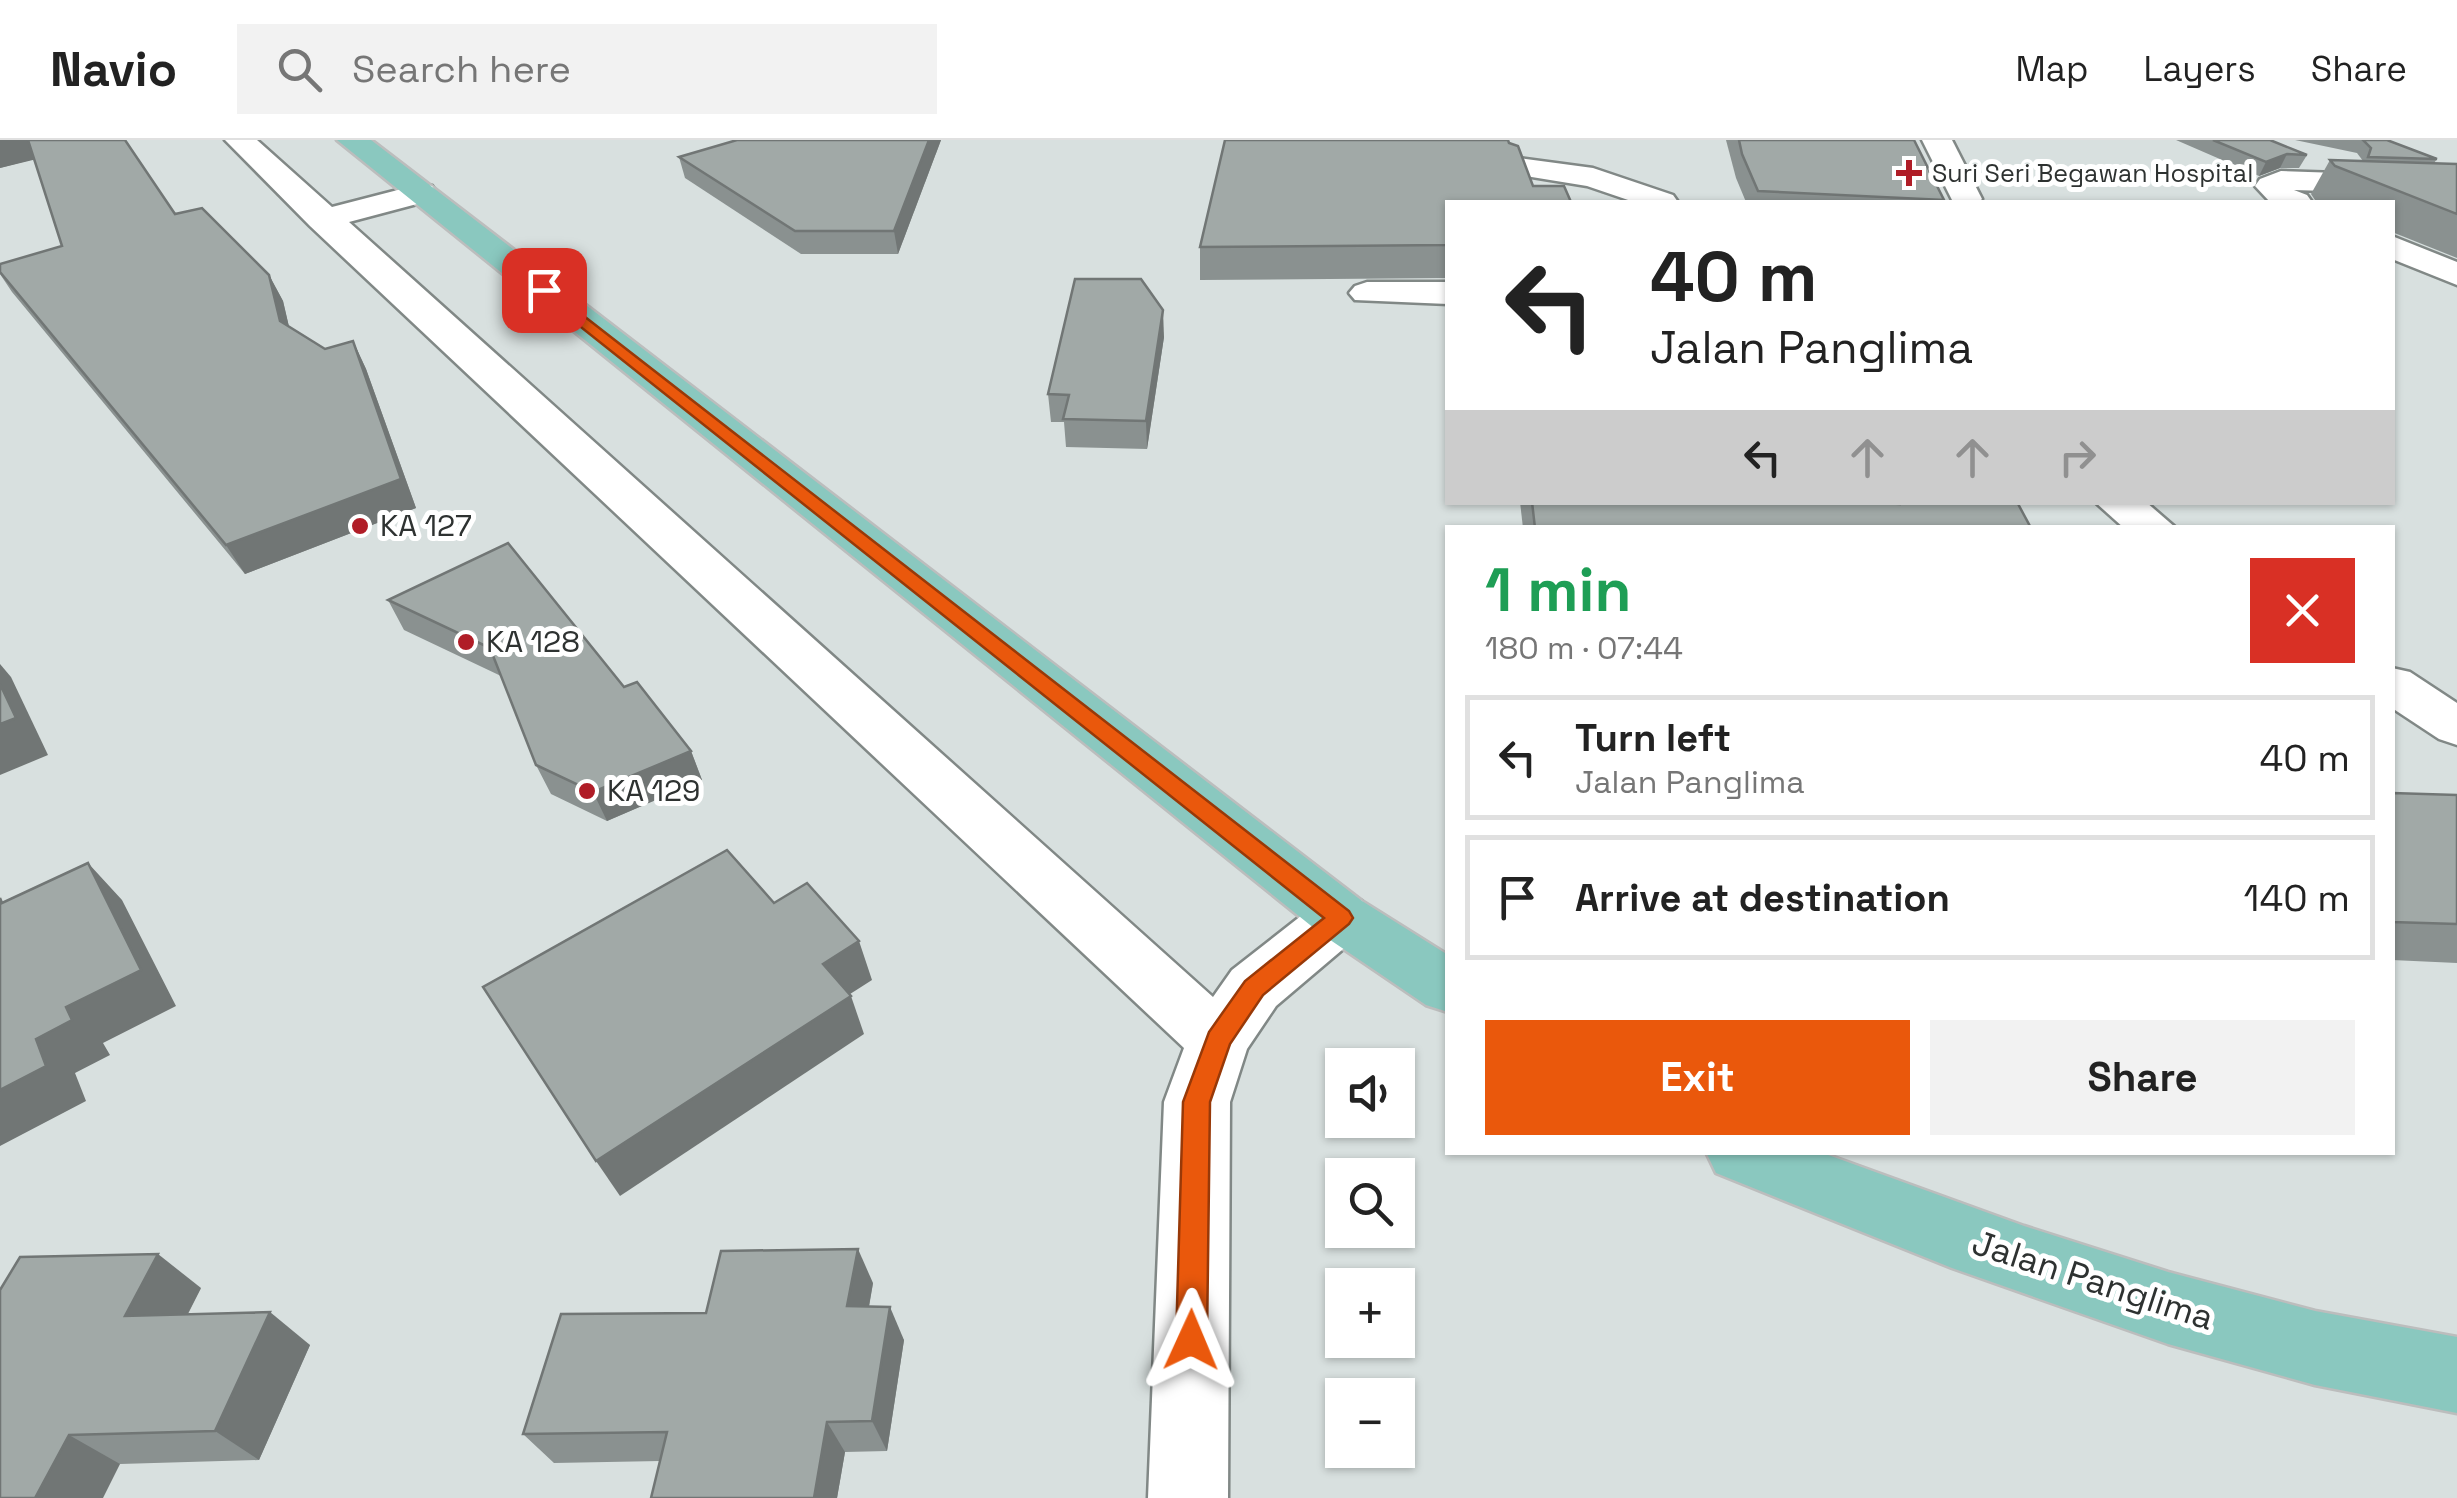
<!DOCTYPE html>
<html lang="en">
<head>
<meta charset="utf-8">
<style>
	body { margin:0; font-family:"Space Grotesk",sans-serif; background:#f2f2f2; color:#222; height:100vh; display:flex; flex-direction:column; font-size:38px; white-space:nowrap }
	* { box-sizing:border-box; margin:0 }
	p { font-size:32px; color:#767676 }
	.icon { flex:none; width:55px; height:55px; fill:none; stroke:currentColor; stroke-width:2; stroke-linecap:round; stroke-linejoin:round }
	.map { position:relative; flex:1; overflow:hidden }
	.panel { position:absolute; left:1445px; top:385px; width:950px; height:630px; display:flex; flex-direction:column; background:#fff; border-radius:0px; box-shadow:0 2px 8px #0004 }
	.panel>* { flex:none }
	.hud { position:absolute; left:1445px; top:60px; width:950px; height:305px; border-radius:0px; box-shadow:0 2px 8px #0004; background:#fff; color:#222; overflow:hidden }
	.tools { position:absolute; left:1325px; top:908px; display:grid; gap:20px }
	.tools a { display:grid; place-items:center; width:90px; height:90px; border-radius:0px; background:#fff; box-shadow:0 2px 8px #0004; font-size:50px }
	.pin { position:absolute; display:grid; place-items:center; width:85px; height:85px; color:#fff; margin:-42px; border-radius:20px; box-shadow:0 5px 15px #0006 }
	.me { position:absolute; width:110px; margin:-55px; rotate:1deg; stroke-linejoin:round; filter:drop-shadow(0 0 8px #0008) }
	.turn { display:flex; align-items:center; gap:35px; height:210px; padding:0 40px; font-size:45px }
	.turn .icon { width:130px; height:130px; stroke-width:2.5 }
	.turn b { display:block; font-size:70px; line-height:85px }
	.lanes { display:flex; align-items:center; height:95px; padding:0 40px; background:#0003; justify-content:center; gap:50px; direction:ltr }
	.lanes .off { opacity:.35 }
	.round { display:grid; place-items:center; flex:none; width:105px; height:105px; border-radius:0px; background:#f2f2f2 }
	.headline { display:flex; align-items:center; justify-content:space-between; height:170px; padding:0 40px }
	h1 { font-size:60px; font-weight:700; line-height:75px; color:#1e9e55 }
	.primary-button { display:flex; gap:20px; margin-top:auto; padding:20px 40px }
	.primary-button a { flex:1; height:115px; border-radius:0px; background:#ea580c; color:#fff; font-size:40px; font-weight:700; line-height:115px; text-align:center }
	.primary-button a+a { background:#f2f2f2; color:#222 }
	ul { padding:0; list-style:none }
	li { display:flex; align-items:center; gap:30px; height:125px; margin:0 20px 15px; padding:0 20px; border:5px solid #e0e0e0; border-radius:0px }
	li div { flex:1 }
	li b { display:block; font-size:38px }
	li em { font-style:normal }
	header { display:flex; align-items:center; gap:60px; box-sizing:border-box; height:140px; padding:0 50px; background:#fff; border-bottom:2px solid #e0e0e0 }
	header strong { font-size:48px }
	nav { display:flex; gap:55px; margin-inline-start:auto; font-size:35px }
	.search { width:700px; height:90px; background:#f2f2f2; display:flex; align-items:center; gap:25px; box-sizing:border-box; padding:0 35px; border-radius:0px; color:#767676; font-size:38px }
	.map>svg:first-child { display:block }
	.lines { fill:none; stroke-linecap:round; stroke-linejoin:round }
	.minor-casing { stroke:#818886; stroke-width:5 }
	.major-casing { stroke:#bcbdbd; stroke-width:5 }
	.minor { fill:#fff; fill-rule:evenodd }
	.major { fill:#8ac8bf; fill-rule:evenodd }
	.wall { fill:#8a9190 }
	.shaded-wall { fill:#717675 }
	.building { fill:#a1a9a7; stroke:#717675; stroke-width:2.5 }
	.route { fill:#ea580c; stroke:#983908; stroke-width:2.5 }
	.poi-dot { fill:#b01d27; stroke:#fff; stroke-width:4 }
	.labels { text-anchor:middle; stroke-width:10; stroke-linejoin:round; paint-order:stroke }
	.far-poi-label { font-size:25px; fill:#2e3231; stroke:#fff; text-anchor:start }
	.poi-label { font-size:30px; fill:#2e3231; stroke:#fff; text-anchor:start }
	.near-street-label { font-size:35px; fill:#2e3231; stroke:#fff }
</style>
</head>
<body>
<header>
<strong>Navio</strong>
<div class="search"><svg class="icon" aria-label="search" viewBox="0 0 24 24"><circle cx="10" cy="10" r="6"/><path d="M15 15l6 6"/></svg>Search here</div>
<nav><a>Map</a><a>Layers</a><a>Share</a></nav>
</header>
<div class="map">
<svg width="2457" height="1358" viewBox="0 0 2457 1358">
	<rect width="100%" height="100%" fill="#d8e0df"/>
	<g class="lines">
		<g class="minor-casing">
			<g id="minor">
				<polygon points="225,0 257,0 332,67 421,44 432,46 437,53 432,60 349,82 1213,857 1232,830 1320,761 1341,754 1362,761 1370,777 1362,793 1276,866 1247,909 1230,962 1228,1358 1148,1358 1164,962 1184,908 310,86"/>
				<polygon points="1922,0 1952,0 1982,59 1979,62 1953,62"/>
				<polygon points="1519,18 1593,28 1673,55 1678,62 1634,62 1587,46 1508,33 1504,27 1508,21"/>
				<polygon points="2281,31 2457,37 2457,55 2294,50 2307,55 2312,62 2270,62 2255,46 2260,39"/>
				<polygon points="2392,96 2457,122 2457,145 2392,119"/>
				<polygon points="1367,142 1448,142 1448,164 1355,160 1349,153 1355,146"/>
				<polygon points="2095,362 2146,362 2176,388 2124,388"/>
				<polygon points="2392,528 2410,532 2457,563 2457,605 2439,599 2392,568"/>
			</g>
		</g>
		<g class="major-casing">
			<g id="major">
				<polygon points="337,0 371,0 1362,761 1448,815 1448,872 1426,865 1320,793"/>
				<polygon points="1706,1012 1820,1012 2024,1086 2168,1132 2315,1171 2457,1197 2457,1273 2315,1245 2168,1204 1952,1128 1716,1033"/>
			</g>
		</g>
		<use href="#minor" class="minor"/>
		<use href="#major" class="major"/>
	</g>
	<g class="wall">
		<polygon points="0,0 175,74 269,135 283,161 289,187 325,209 353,201 366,229 416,368 245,434 12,152 0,134 0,124 62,106 34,19 0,28"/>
		<polygon points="941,0 898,114 801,114 685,38 679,17"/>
		<polygon points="1726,0 1914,0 1944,60 1943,62 1746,62 1736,38"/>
		<polygon points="2176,0 2270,0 2307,15 2299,28 2280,28 2259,36"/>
		<polygon points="2295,0 2387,0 2437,19 2434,23 2457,24 2457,118 2392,92 2392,62 2321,62 2315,60 2311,54 2330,20 2363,21 2357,13"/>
		<polygon points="1448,62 1448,138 1200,140 1200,107"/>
		<polygon points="1164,197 1147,309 1066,307 1064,282 1051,282 1048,254"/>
		<polygon points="1520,362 2017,362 2031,388 1523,388"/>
		<polygon points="388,460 624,547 691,611 702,640 607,681 551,654 536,625 501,536 404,490"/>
		<polygon points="2392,653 2457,655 2457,823 2392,820"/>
		<polygon points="873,1143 869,1167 904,1200 887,1311 845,1312 837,1358 651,1358 660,1321 554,1323 523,1294"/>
		<polygon points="201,1148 188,1174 310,1205 259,1320 120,1324 0,1358"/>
	</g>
	<g class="shaded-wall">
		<polygon points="0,0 30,0 41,18 0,28"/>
		<polygon points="929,0 941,0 898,114 894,91"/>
		<polygon points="2287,14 2280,28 2259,36 2266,22"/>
		<polygon points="269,135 283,161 294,208 280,181"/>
		<polygon points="1163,170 1164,197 1147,309 1146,281"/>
		<polygon points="353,201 366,229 416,368 245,434 226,405"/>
		<polygon points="0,524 11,537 48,615 0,635"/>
		<polygon points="691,611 702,640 607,681 593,652"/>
		<polygon points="88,723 122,760 176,866 103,903 110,915 75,933 86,961 0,1006 0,950 36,899 66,867"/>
		<polygon points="859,801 872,840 836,863 823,824"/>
		<polygon points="851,856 864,894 620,1056 596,1021"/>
		<polygon points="858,1109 873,1143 863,1199 847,1166"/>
		<polygon points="158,1114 201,1148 170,1208 125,1176"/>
		<polygon points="890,1167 904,1200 887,1311 872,1281"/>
		<polygon points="270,1172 310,1205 259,1320 215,1291"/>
		<polygon points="827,1282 845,1312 837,1358 814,1358"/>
		<polygon points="69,1295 120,1324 103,1358 35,1358"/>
	</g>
	<g class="building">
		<polygon points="28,0 125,0 175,74 202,68 269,135 280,181 325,209 353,201 401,339 226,405 0,132 0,124 62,106"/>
		<polygon points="737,0 929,0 894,91 795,91 679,17"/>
		<polygon points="1225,0 1508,0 1509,3 1518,6 1533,46 1564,46 1571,62 1448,62 1448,105 1200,107"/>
		<polygon points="1739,0 1914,0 1944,60 1758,51 1742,14"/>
		<polygon points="2213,0 2270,0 2307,15 2287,14 2266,22"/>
		<polygon points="2363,0 2387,0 2437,19 2368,17 2371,8"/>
		<polygon points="2330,20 2457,24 2457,74 2335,26"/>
		<polygon points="1075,139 1141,139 1163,170 1146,281 1063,279 1069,255 1048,254"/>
		<polygon points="1532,362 1858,362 1899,364 1898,362 2017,362 2031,388 1535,388"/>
		<polygon points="508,403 624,547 637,542 691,611 593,652 536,625 490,508 388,460"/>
		<polygon points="0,544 16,578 0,584"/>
		<polygon points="2392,653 2457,655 2457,784 2392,782"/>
		<polygon points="727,710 774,763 807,743 859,801 823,824 851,856 596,1021 483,847"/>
		<polygon points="88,723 141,830 66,867 72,880 36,899 46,926 0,950 0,758 2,763"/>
		<polygon points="858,1109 847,1166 890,1167 872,1281 827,1282 814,1358 651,1358 667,1292 523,1294 561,1174 706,1173 721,1111"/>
		<polygon points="158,1114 125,1176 270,1172 215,1291 69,1295 35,1358 0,1358 0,1150 20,1117"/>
	</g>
	<polygon class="route" points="544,145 1349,771 1353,778 1349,784 1263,855 1230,904 1210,962 1207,1200 1202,1210 1191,1215 1180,1210 1176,1200 1183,962 1209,892 1245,841 1324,778 538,153 536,150"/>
	<g class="poi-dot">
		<path d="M1904 18h10v10h10v10h-10v10h-10v-10h-10v-10h10z"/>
		<circle cx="360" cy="386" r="10"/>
		<circle cx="466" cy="502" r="10"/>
		<circle cx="587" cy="651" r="10"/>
	</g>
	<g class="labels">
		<g class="far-poi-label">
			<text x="1932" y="42">Suri Seri Begawan Hospital</text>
		</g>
		<g class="poi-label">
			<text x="380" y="396">KA 127</text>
			<text x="486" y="512">KA 128</text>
			<text x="607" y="661">KA 129</text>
		</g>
		<g class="near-street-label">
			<text transform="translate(2093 1140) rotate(18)" y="12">Jalan Panglima</text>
		</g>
	</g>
</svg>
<div class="tools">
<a><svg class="icon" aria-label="sound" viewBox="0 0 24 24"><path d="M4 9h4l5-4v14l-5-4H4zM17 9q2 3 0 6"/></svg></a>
<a><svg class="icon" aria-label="search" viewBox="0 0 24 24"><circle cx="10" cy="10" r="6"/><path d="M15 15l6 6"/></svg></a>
<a>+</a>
<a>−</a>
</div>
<div class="pin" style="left:544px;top:150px;background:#d93025"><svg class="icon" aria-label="arrive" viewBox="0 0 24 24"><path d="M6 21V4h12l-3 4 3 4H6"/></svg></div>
<svg class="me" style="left:1191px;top:1200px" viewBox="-20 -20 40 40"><path d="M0-17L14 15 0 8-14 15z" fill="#ea580c" stroke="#fff" stroke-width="4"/></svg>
<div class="hud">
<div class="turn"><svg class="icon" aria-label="left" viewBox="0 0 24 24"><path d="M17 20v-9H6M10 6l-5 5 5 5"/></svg><div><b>40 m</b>Jalan Panglima</div></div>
<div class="lanes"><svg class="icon" aria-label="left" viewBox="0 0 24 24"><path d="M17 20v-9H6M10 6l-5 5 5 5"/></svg><svg class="icon off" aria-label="ahead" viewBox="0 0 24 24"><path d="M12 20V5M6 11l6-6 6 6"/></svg><svg class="icon off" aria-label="ahead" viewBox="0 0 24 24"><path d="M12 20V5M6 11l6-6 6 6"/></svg><svg class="icon off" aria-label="right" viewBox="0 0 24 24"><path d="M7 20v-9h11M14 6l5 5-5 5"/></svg></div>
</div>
<section class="panel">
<div class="headline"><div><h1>1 min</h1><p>180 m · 07:44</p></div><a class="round" style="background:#d93025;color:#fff"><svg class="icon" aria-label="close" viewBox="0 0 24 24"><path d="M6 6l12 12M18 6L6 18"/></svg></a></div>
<ul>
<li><svg class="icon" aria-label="left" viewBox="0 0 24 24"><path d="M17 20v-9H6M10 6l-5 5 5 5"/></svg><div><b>Turn left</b><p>Jalan Panglima</p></div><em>40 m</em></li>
<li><svg class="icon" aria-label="arrive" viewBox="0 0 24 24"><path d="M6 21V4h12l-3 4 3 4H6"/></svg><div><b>Arrive at destination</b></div><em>140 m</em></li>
</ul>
<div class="primary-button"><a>Exit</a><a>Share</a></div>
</section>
</div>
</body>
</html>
